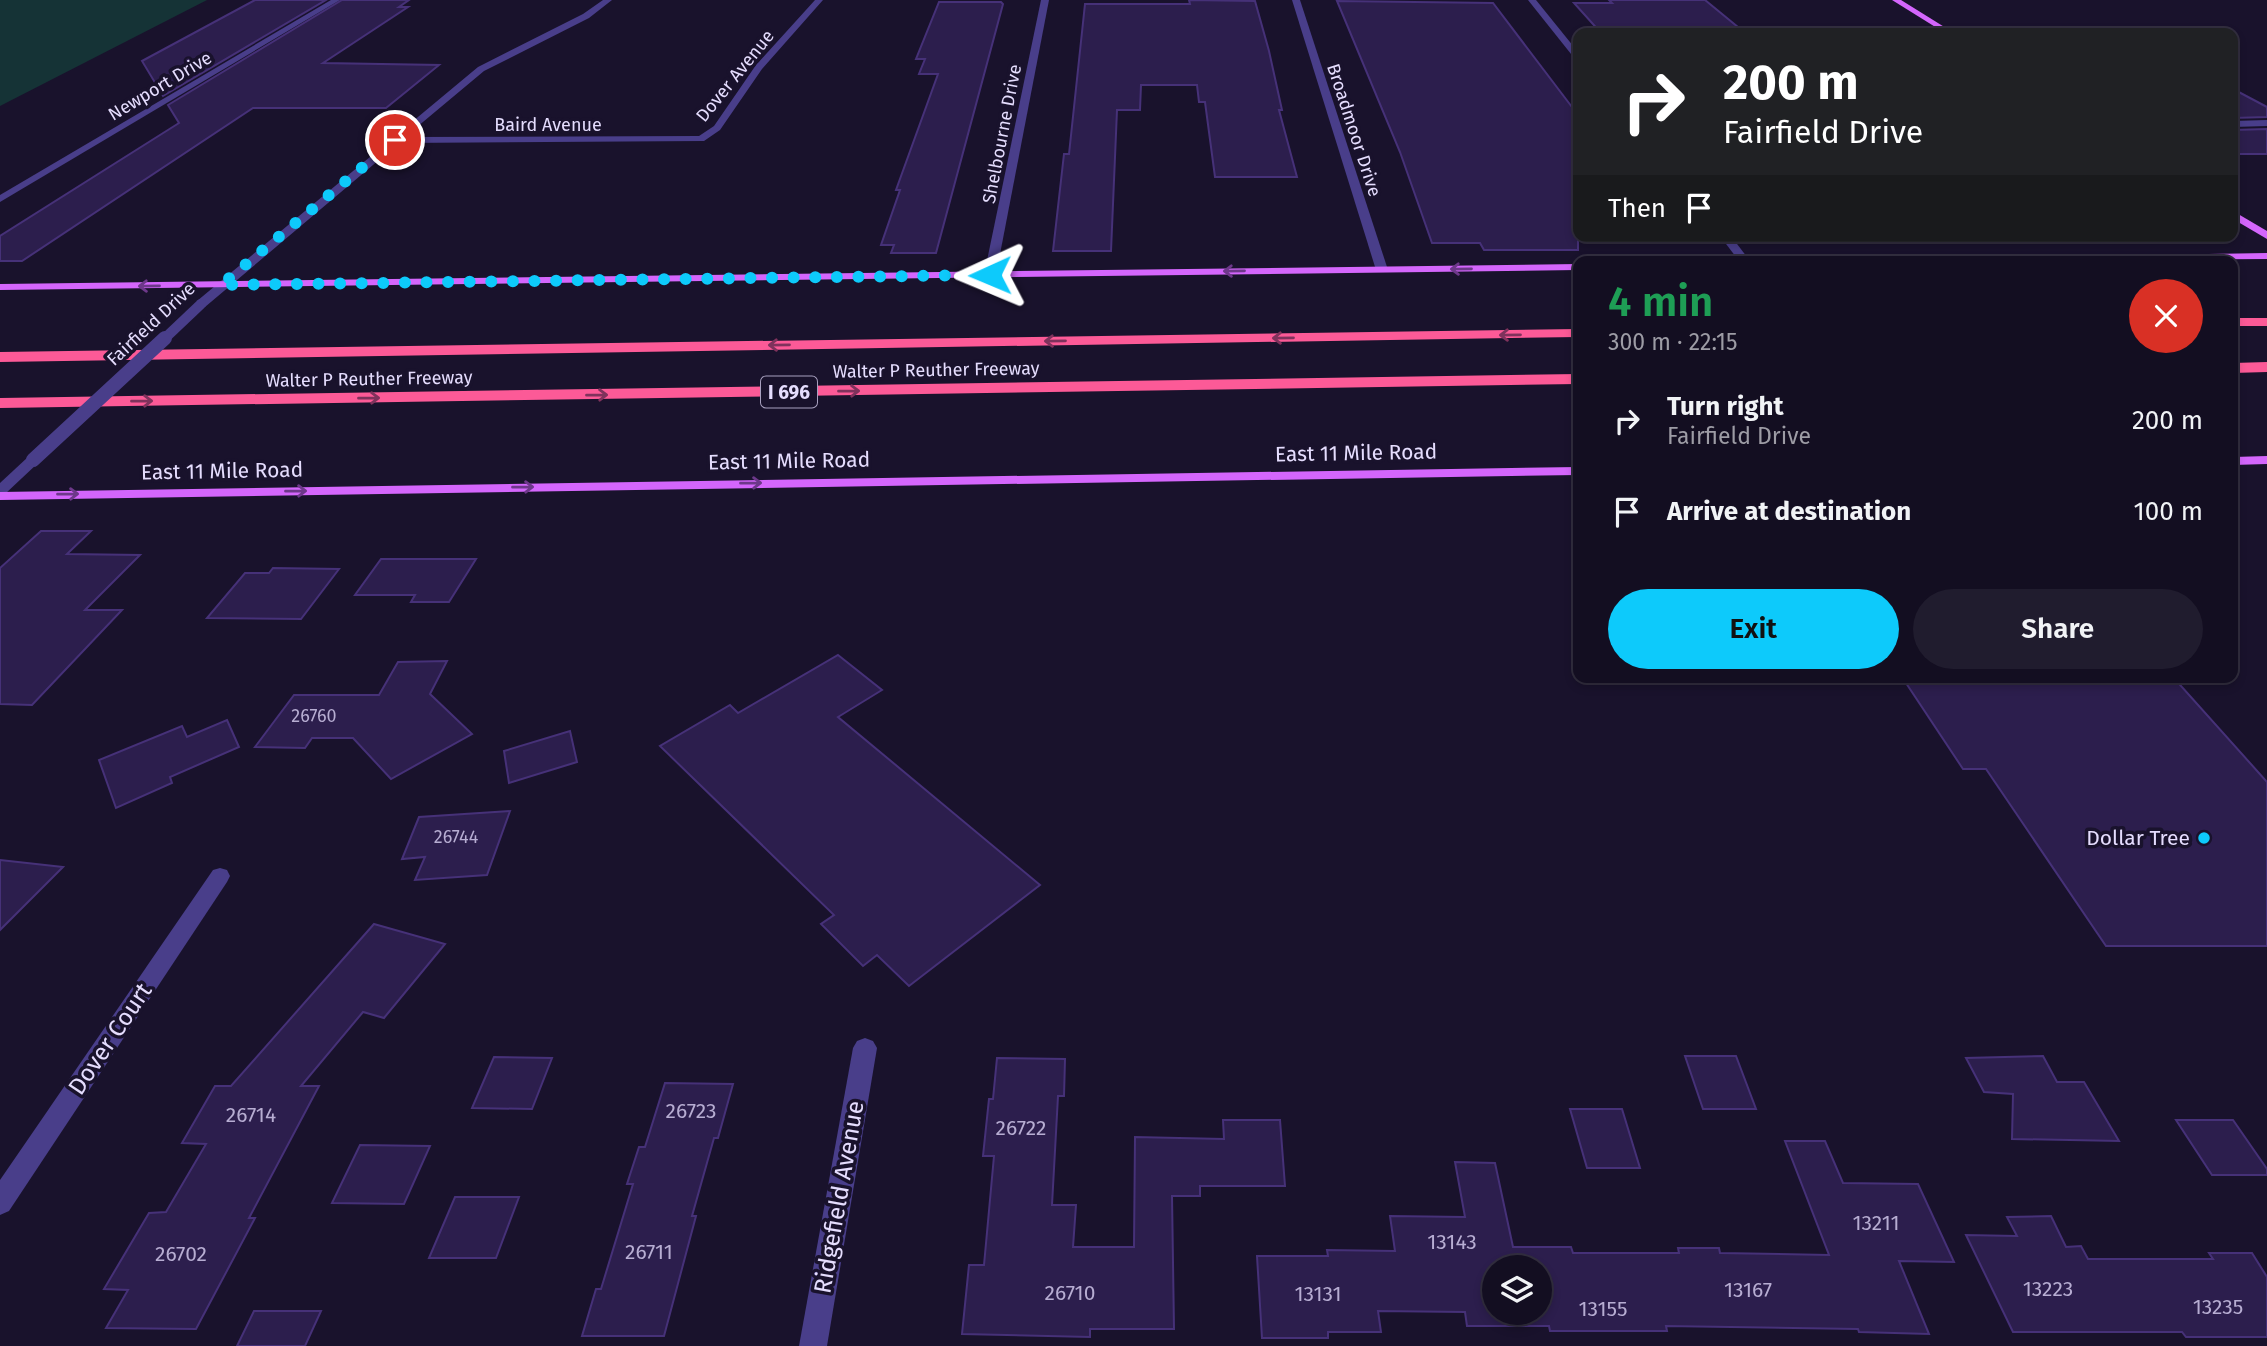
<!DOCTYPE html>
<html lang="en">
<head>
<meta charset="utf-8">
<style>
	body { margin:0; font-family:"Fira Sans",sans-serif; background:#201c2e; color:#f1f3f6; height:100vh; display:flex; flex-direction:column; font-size:26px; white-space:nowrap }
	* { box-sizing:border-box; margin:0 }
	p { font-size:23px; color:#9d9ca5 }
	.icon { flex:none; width:38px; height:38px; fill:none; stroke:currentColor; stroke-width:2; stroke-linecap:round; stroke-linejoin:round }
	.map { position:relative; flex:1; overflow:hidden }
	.panel { position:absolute; left:1573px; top:256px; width:665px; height:427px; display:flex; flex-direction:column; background:#130e21; border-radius:14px; box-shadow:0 4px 10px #0003,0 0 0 2px #322e3f }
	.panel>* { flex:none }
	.banner { position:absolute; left:1573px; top:28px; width:665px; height:214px; border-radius:14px; box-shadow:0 4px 10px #0003,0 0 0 2px #322e3f; background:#202124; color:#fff; overflow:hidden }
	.controls { position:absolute; left:1482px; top:1255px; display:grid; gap:14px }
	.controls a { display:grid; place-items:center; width:70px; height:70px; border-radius:50%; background:#130e21; box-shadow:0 4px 10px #0003,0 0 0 2px #322e3f; font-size:35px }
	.pin { position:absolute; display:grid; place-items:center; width:60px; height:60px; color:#fff; margin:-30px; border:4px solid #fff; border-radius:50%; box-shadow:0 2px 7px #0007 }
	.me { position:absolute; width:77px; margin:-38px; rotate:269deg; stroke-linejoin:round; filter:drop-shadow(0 0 5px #0008) }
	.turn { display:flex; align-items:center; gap:24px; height:147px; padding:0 35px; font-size:32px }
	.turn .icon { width:91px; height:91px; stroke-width:2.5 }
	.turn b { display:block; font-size:49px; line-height:60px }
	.then { display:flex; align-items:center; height:66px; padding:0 35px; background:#0003; gap:14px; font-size:26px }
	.round { display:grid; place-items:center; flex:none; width:74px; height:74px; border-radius:37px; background:#201c2e }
	.headline { display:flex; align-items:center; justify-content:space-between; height:119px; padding:0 35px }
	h1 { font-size:42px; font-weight:600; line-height:52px; color:#1e9e55 }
	.action { display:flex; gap:14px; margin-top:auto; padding:14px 35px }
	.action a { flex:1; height:80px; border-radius:42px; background:#0dcafb; color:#111; font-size:28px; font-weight:600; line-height:80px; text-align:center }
	.action a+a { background:#201c2e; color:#f1f3f6 }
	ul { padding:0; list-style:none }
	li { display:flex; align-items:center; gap:21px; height:91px; padding:0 35px }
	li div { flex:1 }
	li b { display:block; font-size:26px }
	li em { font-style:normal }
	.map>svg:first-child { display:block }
	.green { fill:#153336 }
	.building { fill:#2c1e4d; stroke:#463178; stroke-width:2; fill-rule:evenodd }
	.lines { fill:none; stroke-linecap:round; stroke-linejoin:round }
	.minor { fill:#493e8a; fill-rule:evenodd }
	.major { fill:#d466fc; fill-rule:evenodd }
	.highway { fill:#fc5a97; fill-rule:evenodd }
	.minor-bridge-far1 { stroke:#493e8a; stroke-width:10 }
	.minor-bridge { stroke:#493e8a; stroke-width:14 }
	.oneway { stroke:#6d388a }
	.oneway2 { stroke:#7f325c }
	.route { stroke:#0dcafb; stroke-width:12; stroke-dasharray:0 21.6 }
	.poi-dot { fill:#0dcafb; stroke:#19122c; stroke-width:2.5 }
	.labels { text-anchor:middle; stroke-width:7; stroke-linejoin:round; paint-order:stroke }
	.far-street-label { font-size:18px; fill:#e5ddfe; stroke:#19122c }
	.number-label { font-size:18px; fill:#b7add2 }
	.shield { fill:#19122c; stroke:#a8a0bf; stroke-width:2 }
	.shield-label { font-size:19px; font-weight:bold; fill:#e5ddfe }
	.street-label { font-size:21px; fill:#e5ddfe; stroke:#19122c }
	.poi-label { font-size:21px; fill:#e5ddfe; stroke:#19122c; text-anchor:end }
	.near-number-label { font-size:21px; fill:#b7add2 }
	.near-street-label { font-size:24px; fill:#e5ddfe; stroke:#19122c }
</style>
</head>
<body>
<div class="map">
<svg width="2267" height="1346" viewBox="0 0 2267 1346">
	<rect width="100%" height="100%" fill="#19122c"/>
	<polygon class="green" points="0,0 207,0 0,106"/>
	<g class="building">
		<polygon points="255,0 326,0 163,96 142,61"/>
		<polygon points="342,0 409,0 399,7 408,7 323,63 439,65 386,108 253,108 22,261 0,261 0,236 179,123 168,105"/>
		<polygon points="1189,0 1255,1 1269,51 1282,110 1279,110 1297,177 1215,177 1205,102 1199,102 1197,85 1141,85 1140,110 1117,110 1111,251 1053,251 1064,154 1069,154 1085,4 1190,4"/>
		<polygon points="1609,0 1705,0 1744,32 1601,33 1574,3 1612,3"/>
		<polygon points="1337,1 1493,3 1578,115 1578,250 1484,250 1480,243 1432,243 1400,152"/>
		<polygon points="939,2 1001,2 1003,4 936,253 891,253 894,245 881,245 900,190 896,190 938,74 919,74 925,59 916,59"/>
		<polygon points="2233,89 2267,107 2267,117 2233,118"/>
		<polygon points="2267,129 2267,154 2233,154 2233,130"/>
		<polygon points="41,531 91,531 67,554 140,555 85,610 122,610 32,705 0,704 0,568"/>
		<polygon points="381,559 476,559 449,602 411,602 415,595 355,595"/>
		<polygon points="273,568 339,569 301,619 207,618 245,573 269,573"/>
		<polygon points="838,655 882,690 838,717 1040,885 909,986 877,955 863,966 821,924 834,915 660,746 730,705 738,713"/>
		<polygon points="447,661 430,694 472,734 391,779 353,738 312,738 305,748 255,747 294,695 379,695 398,662"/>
		<polygon points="1902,677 2173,677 2267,782 2267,946 2106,946 1986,769 1963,769"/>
		<polygon points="227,720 239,747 170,777 172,783 116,808 99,760 182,726 187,737"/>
		<polygon points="570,731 577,762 509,783 504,751"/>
		<polygon points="510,811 487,875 415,880 425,857 402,859 419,817"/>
		<polygon points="0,860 63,867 0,930"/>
		<polygon points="374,924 445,944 384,1018 363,1012 301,1086 319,1086 249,1218 255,1218 196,1329 106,1328 128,1290 104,1289 149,1213 166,1212 206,1144 182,1143 215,1086 231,1086"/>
		<polygon points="1685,1056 1736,1056 1756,1109 1703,1109"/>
		<polygon points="2043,1056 2057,1082 2084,1082 2119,1141 2012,1139 2013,1094 1984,1092 1966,1058"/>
		<polygon points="494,1057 552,1058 532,1109 472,1108"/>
		<polygon points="997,1058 1065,1059 1064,1096 1058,1096 1052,1205 1076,1205 1073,1247 1134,1247 1135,1137 1224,1139 1223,1120 1280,1120 1285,1186 1200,1186 1200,1196 1172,1196 1174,1329 1090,1329 1090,1337 962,1334 969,1265 984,1265 994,1156 983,1156 989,1099 993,1099"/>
		<polygon points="665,1083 733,1084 718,1138 714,1138 692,1216 696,1216 664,1336 582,1336 596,1289 601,1289 633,1184 627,1184 639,1147 645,1147"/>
		<polygon points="1570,1109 1622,1109 1640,1168 1587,1168"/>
		<polygon points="2176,1120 2233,1120 2267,1169 2267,1175 2212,1175"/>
		<path d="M1785,1141h40l18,42 75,1 36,78 -55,-1 30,73 -70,-2 -1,-3 -192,-3 1,5h-117l-1,-5h-82l-2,-14 -87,-1 3,21h-53v6h-66l-5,-82h71l-1,-6 68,1 -5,-35 75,1 -10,-55 40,1 18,84h58l2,6h106l-1,-5h41l1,5 109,2zM1494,1267h46v45h-46z"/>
		<polygon points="360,1145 430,1146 404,1204 332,1203"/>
		<polygon points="455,1197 519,1197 496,1258 429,1258"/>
		<polygon points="2051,1216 2066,1247 2081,1246 2088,1259 2213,1259 2209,1253 2252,1253 2267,1277 2267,1337 2186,1337 2182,1332 2013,1332 1966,1235 2017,1236 2007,1217"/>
		<polygon points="254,1311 321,1311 305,1346 237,1346"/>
	</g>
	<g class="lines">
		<g class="minor">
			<polygon points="331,0 340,0 0,202 0,195"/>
			<polygon points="603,0 612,0 589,18 484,71 405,137 699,136 714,126 756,65 815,0 823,0 762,69 720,130 704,141 399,143 205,307 197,307 197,301 478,67 583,14"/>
			<polygon points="1041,0 1049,0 996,275 990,278 984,275"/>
			<polygon points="1292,0 1300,0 1388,270 1386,272 1376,270"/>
			<polygon points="1528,0 1536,0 1578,52 1578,59 1575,59"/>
			<polygon points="2267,120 2267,126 2233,127 2233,121"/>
			<polygon points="1720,236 1731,236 1750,261 1739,261"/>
			<polygon points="33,456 38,457 38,463 5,494 0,495 0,483 28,457"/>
			<polygon points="220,868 227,870 230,876 227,882 9,1211 0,1215 0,1180 213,870"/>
			<polygon points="865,1038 873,1041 877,1048 827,1346 799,1346 853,1048 857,1041"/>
		</g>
		<g class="major">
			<polygon points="1892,0 1901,0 1954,33 1945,33"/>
			<polygon points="2233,211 2267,231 2267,239 2233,219"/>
			<polygon points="2267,253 2267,259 1971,261 1976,258"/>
			<polygon points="1578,264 1578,270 0,290 0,284"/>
			<polygon points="2267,456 2267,464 2233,465 2233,457"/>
			<polygon points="1578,467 1578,475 0,500 0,492"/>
		</g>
		<g class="highway">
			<rect x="2233" y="318" width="34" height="8"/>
			<polygon points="1578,329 1578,337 0,362 0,352"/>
			<polygon points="2267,362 2267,372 2233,373 2233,363"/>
			<polygon points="1578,374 1578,384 0,408 0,398"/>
		</g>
		<polyline class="minor-bridge-far1" points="163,340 201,304"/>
		<polyline class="minor-bridge" points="33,460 165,338"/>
	</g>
	<defs><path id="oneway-shaft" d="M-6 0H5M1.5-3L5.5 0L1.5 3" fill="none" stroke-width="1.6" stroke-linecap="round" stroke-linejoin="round" transform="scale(1.75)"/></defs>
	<g class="oneway">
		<use href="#oneway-shaft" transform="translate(1461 269) rotate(179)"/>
		<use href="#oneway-shaft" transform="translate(1234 271) rotate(179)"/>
		<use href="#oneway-shaft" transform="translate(149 286) rotate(179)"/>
		<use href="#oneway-shaft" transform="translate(751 483) rotate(-1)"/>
		<use href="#oneway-shaft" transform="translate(523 487) rotate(-1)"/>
		<use href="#oneway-shaft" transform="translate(296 491) rotate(-1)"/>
		<use href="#oneway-shaft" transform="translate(68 494) rotate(-1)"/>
	</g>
	<g class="oneway2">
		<use href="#oneway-shaft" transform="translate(1510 335) rotate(179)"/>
		<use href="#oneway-shaft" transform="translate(1283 338) rotate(179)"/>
		<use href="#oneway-shaft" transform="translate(1055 341) rotate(179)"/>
		<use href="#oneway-shaft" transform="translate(779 345) rotate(179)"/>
		<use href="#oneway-shaft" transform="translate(849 391) rotate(-1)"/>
		<use href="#oneway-shaft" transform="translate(597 395) rotate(-1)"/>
		<use href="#oneway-shaft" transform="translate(369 398) rotate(-1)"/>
		<use href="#oneway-shaft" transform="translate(142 401) rotate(-1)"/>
	</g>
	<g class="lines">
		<polyline class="route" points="395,140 221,285 990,275"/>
	</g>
	<circle class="poi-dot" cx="2204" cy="838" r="7"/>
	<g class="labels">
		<g class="far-street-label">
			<text transform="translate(735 76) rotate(-51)" y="6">Dover Avenue</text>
			<text transform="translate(160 86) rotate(-31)" y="6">Newport Drive</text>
			<text x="548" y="131">Baird Avenue</text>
			<text transform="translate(1354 130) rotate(72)" y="6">Broadmoor Drive</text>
			<text transform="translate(1002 134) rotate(-79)" y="6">Shelbourne Drive</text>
			<text transform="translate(151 324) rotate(-43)" y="6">Fairfield Drive</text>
			<text transform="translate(936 370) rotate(-1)" y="6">Walter P Reuther Freeway</text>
			<text transform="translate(369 379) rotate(-1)" y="6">Walter P Reuther Freeway</text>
		</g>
		<g class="number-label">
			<text x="314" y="722">26760</text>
			<text x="456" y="843">26744</text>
		</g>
		<rect class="shield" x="761" y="376.5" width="56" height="31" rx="5"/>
		<g class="shield-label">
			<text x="789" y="399">I 696</text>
		</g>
		<g class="street-label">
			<text transform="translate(1356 453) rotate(-1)" y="7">East 11 Mile Road</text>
			<text transform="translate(789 461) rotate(-1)" y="7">East 11 Mile Road</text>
			<text transform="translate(222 471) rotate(-1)" y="7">East 11 Mile Road</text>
		</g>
		<g class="poi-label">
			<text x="2190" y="845">Dollar Tree</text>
		</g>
		<g class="near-number-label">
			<text x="691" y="1118">26723</text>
			<text x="251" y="1122">26714</text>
			<text x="1021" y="1135">26722</text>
			<text x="1876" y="1230">13211</text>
			<text x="1452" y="1249">13143</text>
			<text x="649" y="1259">26711</text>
			<text x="181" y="1261">26702</text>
			<text x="2048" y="1296">13223</text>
			<text x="1748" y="1297">13167</text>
			<text x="1070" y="1300">26710</text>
			<text x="1318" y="1301">13131</text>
			<text x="2218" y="1314">13235</text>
			<text x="1603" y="1316">13155</text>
		</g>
		<g class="near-street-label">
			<text transform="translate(110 1039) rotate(-56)" y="8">Dover Court</text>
			<text transform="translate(839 1197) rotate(-80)" y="8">Ridgefield Avenue</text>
		</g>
	</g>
</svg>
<div class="controls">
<a><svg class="icon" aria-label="layers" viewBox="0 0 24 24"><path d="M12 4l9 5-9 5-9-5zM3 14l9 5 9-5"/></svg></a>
</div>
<div class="pin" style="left:395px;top:140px;background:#d93025"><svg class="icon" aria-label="arrive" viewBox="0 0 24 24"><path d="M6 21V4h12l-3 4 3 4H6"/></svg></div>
<svg class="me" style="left:990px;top:275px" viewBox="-20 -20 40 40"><path d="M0-17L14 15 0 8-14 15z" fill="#0dcafb" stroke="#fff" stroke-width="4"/></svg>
<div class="banner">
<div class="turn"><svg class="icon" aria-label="right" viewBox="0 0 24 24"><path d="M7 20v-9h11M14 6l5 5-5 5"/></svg><div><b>200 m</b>Fairfield Drive</div></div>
<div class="then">Then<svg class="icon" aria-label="arrive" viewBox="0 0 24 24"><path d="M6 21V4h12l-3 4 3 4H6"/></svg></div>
</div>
<section class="panel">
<div class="headline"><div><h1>4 min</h1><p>300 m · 22:15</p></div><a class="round" style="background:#d93025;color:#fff"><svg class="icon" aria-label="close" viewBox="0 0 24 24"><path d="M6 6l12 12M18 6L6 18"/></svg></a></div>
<ul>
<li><svg class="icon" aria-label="right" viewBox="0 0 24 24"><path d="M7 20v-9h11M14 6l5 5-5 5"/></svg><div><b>Turn right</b><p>Fairfield Drive</p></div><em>200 m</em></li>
<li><svg class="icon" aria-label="arrive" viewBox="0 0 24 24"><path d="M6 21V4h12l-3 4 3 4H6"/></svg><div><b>Arrive at destination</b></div><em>100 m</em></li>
</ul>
<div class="action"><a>Exit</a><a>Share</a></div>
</section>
</div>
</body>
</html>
